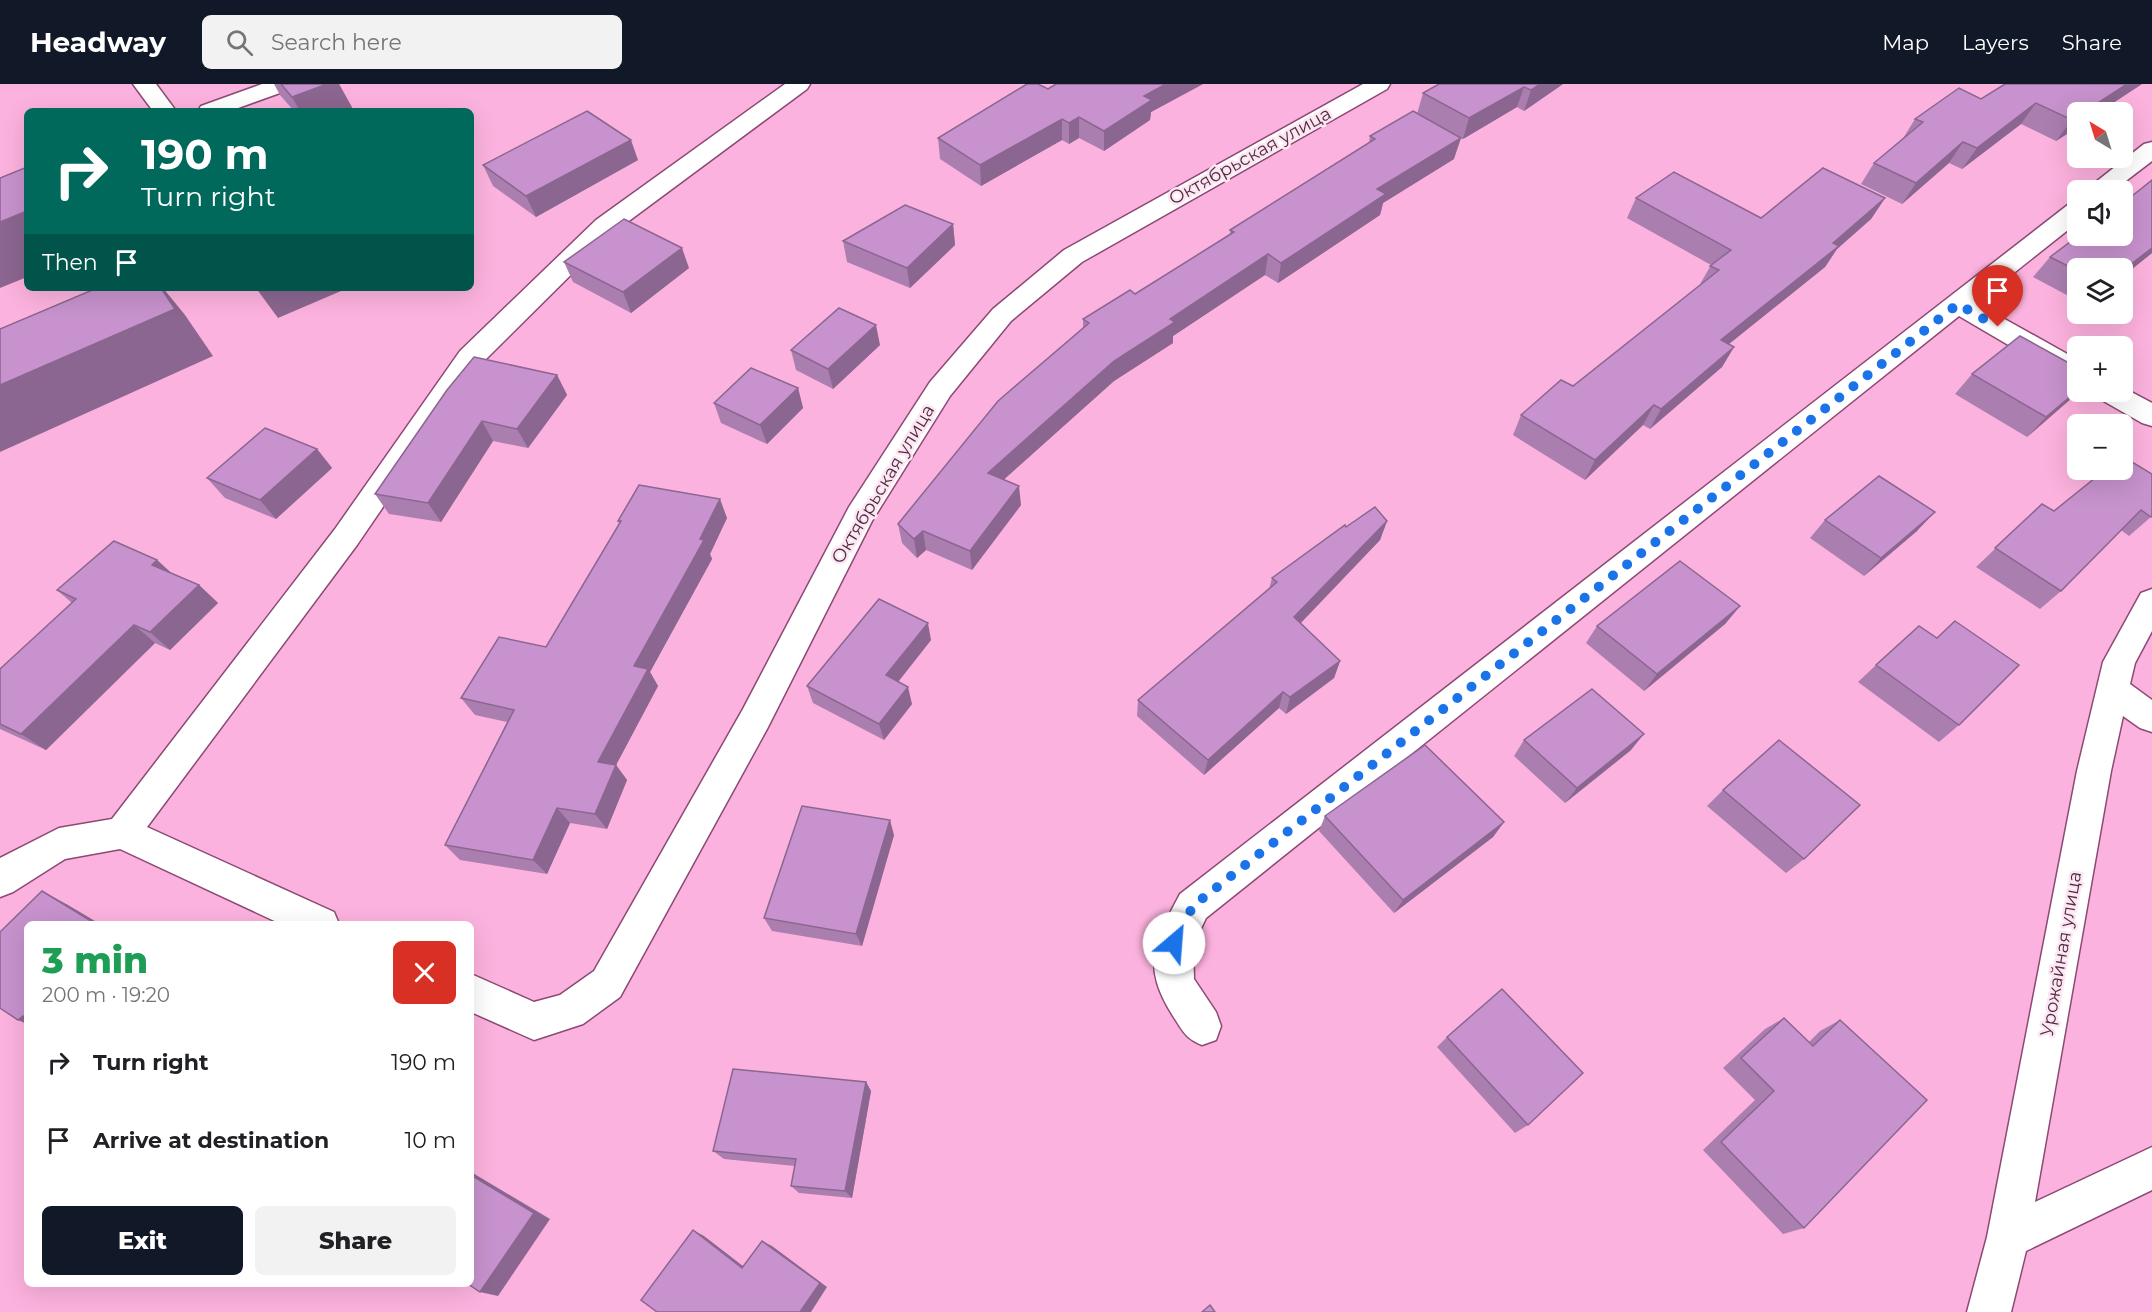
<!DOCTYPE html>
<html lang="en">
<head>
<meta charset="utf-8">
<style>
	body { margin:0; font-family:Montserrat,sans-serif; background:#f2f2f2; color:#202124; height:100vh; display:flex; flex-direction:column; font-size:22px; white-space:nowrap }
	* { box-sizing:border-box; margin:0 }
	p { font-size:20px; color:#757577 }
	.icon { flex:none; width:33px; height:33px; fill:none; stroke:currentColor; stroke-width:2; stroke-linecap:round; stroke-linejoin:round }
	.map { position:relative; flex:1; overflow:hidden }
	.side { position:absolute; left:24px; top:837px; width:450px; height:366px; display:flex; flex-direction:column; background:#fff; border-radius:9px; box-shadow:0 6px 24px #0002 }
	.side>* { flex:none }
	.hud { position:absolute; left:24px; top:24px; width:450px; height:183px; border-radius:9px; box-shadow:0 6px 24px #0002; background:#00695c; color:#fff; overflow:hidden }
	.needle { width:39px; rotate:322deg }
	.fabs { position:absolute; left:2067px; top:18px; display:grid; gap:12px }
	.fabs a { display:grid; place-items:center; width:66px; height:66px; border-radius:9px; background:#fff; box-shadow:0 6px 24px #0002; font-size:30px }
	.pin { position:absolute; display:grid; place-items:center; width:51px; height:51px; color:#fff; margin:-62px -26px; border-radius:50% 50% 50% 0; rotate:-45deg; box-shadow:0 0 6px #0007 }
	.pin .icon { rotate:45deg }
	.me { position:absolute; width:66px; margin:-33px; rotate:27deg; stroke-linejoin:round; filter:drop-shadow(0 0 4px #0008) }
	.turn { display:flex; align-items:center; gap:21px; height:126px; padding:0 18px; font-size:27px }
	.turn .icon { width:78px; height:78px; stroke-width:2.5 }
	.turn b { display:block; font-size:42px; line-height:51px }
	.then { display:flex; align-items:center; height:57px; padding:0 18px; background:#0003; gap:12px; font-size:22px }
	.round { display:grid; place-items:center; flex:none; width:63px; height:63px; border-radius:9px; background:#f2f2f2 }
	.head { display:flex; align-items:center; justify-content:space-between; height:102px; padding:0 18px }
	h1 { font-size:36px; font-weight:800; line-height:45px; color:#1e9e55 }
	.cta { display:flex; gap:12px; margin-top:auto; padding:12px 18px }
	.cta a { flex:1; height:69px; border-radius:9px; background:#111827; color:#fff; font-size:24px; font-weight:800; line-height:69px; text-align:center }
	.cta a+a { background:#f2f2f2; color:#202124 }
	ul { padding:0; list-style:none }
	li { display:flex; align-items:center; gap:18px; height:78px; padding:0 18px }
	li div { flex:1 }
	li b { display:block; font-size:22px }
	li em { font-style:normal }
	header { display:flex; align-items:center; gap:36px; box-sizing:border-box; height:84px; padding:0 30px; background:#111827; color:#fff }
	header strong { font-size:28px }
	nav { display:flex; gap:33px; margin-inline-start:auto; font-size:21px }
	.search { width:420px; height:54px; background:#f2f2f2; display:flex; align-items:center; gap:15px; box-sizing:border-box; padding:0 21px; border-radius:9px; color:#757577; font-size:22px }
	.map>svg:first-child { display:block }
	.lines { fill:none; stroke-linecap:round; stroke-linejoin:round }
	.minor-casing { stroke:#8b4a73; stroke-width:3 }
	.minor { fill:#fff; fill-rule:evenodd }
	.wall { fill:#ab7eb0 }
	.shaded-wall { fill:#8b6690 }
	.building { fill:#c792cd; stroke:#8b6690; stroke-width:1.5 }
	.route { stroke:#1a73e8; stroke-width:10; stroke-dasharray:0 18 }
	.labels { text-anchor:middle; stroke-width:5; stroke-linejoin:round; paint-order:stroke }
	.street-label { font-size:18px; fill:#4c2e40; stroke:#fde5f2 }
</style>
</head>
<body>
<header>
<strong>Headway</strong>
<div class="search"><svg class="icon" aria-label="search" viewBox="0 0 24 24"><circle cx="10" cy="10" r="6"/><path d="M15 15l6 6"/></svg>Search here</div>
<nav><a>Map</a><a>Layers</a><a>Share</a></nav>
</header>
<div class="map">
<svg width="2152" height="1228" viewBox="0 0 2152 1228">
	<rect width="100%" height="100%" fill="#fcb2de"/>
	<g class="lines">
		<g class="minor-casing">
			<g id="minor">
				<polygon points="133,0 156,0 176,27 153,27"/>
				<polygon points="262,0 294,0 291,5 230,27 198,27 201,22"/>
				<polygon points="785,0 810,0 807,5 614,148 480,281 357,461 147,743 334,828 339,840 281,840 120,765 65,775 13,808 0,813 0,774 59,744 112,735 335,445 460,267 596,136"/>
				<polygon points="1363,0 1390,0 1387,5 1082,178 1011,237 950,312 872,437 767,645 620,913 583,940 534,956 471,928 471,890 534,918 560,911 594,887 743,625 849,423 930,298 993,225 1064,166"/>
				<polygon points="2152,58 2152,77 2114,106 2088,106 2092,101 2144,60"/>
				<path d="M2078,118v20l-102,81 102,57v22l-10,-2 -109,-64 -753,602 -13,27 1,34 22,33 5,14 -5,14 -14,5c-17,-7 -19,-14 -29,-29 -32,-51 -19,-73 7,-122l889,-690z"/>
				<polygon points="2122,303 2152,319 2152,342 2142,339 2100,315 2096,308 2122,308"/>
				<polygon points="2152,505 2152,547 2135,579 2130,600 2152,616 2152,648 2140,644 2123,632 2111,687 2035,1118 2152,1063 2152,1106 2026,1167 2011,1228 1967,1228 1987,1153 2077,687 2103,578 2141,509"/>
			</g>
		</g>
		<use href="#minor" class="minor"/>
	</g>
	<g class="wall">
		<polygon points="274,0 339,0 354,27 294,27 280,11"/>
		<polygon points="1056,0 1203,0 1151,28 1150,36 1104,67 1079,54 1069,60 1062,56 981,102 940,75 938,54 1048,5"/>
		<polygon points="1439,0 1563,0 1524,27 1517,23 1463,55 1433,39 1454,75 1383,119 1380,131 1278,199 1265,191 1173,252 1173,259 1114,297 1004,395 1021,421 972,486 926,466 917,474 902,459 898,440 1083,244 1083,235 1135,210 1230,150 1230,146 1369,59 1370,52 1417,30 1423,9"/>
		<polygon points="2005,0 2142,0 2056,57 2021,40 1962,85 1949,79 1902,120 1861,100 1874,79 1902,56 1915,35 1981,15"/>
		<polygon points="638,76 536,133 493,102 483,81"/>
		<polygon points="2152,96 2152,169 2122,193 2078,184 2078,217 2033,193 2050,173 2122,152"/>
		<polygon points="1636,114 1761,134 1885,114 1871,135 1837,165 1825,183 1729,260 1734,263 1722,283 1650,345 1643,341 1585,396 1513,351 1521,331 1573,302 1699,202 1711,181 1627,134"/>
		<polygon points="953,140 955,161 910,204 847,178 843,157"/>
		<polygon points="564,178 689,184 631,229 573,198"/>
		<polygon points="880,261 833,305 796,286 791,266"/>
		<polygon points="1972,290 2073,313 2027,353 1955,310"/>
		<polygon points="557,291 567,311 528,364 493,357 441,438 389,430 375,410 447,306"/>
		<polygon points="798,304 803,324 767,360 721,339 714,319"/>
		<polygon points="317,365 332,384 276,435 225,414 207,394"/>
		<polygon points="2105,386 2152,432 2129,452 2121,446 2061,507 2040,525 1976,483 2042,420 2054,427"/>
		<polygon points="727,434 710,470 712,475 650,588 658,602 616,681 627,696 607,745 570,739 547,790 460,776 445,761 507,638 475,631 461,614 546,563 619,440 618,437"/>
		<polygon points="1825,436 1917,447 1864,492 1810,454"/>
		<polygon points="1387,437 1380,456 1301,539 1340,577 1334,594 1286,630 1279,624 1204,691 1137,632 1138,616 1269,505 1272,494 1346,443"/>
		<polygon points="157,476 171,489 199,501 218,519 170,566 155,559 46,666 0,645 0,585 72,519 57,506"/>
		<polygon points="1740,522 1725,540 1644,607 1586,559 1597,542"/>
		<polygon points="931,556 898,598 912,620 884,656 813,619 807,602"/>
		<polygon points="1876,581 1959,641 1939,658 1858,598"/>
		<polygon points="1524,656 1631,666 1565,719 1514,672"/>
		<polygon points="1723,706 1804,775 1786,789 1707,722"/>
		<polygon points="1325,732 1504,738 1493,753 1394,829 1319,747"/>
		<polygon points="894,751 862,862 772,847 764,834"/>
		<polygon points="1784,934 1809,958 1820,947 1840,936 1804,1144 1783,1150 1703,1066 1755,1016 1723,984 1765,945"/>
		<polygon points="1447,953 1528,1041 1515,1049 1437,963"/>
		<polygon points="866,998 871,1007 852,1114 799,1109 791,1102 795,1082 724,1075 713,1067"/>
	</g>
	<g class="shaded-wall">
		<polygon points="327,0 339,0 354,27 300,27 292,13"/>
		<polygon points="1166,0 1203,0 1151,28 1150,36 1104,67 1104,47 1144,12"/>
		<polygon points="1540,0 1563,0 1524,27 1531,6"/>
		<polygon points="2127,0 2142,0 2099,28 2084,28"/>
		<polygon points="1524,3 1517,23 1463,55 1469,34"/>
		<polygon points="2036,19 2021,40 1962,85 1977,64"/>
		<polygon points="1079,33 1079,54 1069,60 1069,39"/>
		<polygon points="2078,33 2078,43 2056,57 2072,36"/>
		<polygon points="1062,35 1062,56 981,102 980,81"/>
		<polygon points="1461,54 1454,75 1383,119 1380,131 1278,199 1281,179 1377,105"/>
		<polygon points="631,56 638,76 536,133 526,112"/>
		<polygon points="1963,58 1949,79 1902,120 1916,99"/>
		<polygon points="1885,114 1871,135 1837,165 1825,183 1709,276 1721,256"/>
		<polygon points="27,127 27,193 0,204 0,138"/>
		<polygon points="953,140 955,161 910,204 907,184"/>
		<polygon points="682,164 689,184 631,229 623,208"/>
		<polygon points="2152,164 2152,169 2122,193 2122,187"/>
		<polygon points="1268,170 1265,191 1173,252 1173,259 1114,297 990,408 988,389 1114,277 1170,235"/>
		<polygon points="161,204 163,204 185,231 213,272 0,368 0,301"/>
		<polygon points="256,204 348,204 278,234"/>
		<polygon points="876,241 880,261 833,305 828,285"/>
		<polygon points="1734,263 1722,283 1650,345 1661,325"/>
		<polygon points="557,291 567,311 528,364 517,345"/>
		<polygon points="798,304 803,324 767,360 760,341"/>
		<polygon points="2078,306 2078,308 2079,308 2073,313 2027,353 2046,333"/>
		<polygon points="1654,321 1643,341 1585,396 1595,376"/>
		<polygon points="482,337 493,357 441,438 428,419"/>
		<polygon points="317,365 332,384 276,435 260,416"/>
		<polygon points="1019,402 1021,421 972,486 970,467"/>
		<polygon points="720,415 727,434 710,470 712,475 650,588 658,602 616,681 627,696 607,745 595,730 598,678 634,582"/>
		<polygon points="1935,428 1917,447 1864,492 1881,474"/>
		<polygon points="1387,437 1380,456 1290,550 1294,533"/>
		<polygon points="923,447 926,466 917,474 914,455"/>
		<polygon points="157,476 177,494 152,481"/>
		<polygon points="199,501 218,519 170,566 150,548"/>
		<polygon points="1740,522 1725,540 1644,607 1657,590"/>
		<polygon points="928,539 931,556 890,608 886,591"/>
		<polygon points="134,541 155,559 46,666 21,650"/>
		<polygon points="1340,577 1334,594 1286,630 1290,613"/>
		<polygon points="908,603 912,620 884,656 879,640"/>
		<polygon points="1283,608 1279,624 1204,691 1208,676"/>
		<polygon points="1644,650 1631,666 1565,719 1577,704"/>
		<polygon points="557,724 570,739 547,790 533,776"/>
		<polygon points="890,736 894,751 862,862 856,850"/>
		<polygon points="1504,738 1493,753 1394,829 1403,816"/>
		<polygon points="42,807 68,821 100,840 96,840"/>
		<polygon points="23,932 27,933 27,940 18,936"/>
		<polygon points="866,998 871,1007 852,1114 845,1107"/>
		<polygon points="471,1088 550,1135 498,1212 480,1208"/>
		<polygon points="693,1146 704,1152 752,1189 742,1184"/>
		<polygon points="762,1157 772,1162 827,1203 811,1228 800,1228"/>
	</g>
	<g class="building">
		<polygon points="281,0 327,0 292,13"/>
		<polygon points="1027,0 1038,0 1048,5 1056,0 1166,0 1144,12 1152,16 1104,47 1079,33 1069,39 1062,35 980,81 938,54"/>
		<polygon points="1439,0 1540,0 1531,6 1524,3 1469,34 1423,9"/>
		<polygon points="2005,0 2127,0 2084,28 2078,28 2078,33 2072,36 2036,19 1977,64 1963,58 1916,99 1874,79 1923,38 1915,35 1959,4 1981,15"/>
		<polygon points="587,27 631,56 526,112 483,81"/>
		<polygon points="1413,27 1461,54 1377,105 1386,110 1281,179 1268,170 1170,235 1175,238 1114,277 988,389 1019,402 970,467 923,447 914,455 898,440 998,317 1089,239 1083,235 1130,206 1135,210 1234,148 1230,146 1375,55 1370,52"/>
		<polygon points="27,83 27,127 0,138 0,94"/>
		<polygon points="1823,84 1885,114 1833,159 1839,162 1721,256 1734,263 1661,325 1654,321 1595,376 1521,331 1561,296 1573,302 1719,186 1710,182 1731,166 1636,114 1674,88 1761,134"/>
		<polygon points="2152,96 2152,164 2122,187 2122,184 2078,184 2078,187 2050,173 2078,152 2122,152 2122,120"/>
		<polygon points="905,121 953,140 907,184 843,157"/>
		<polygon points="624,135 682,164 623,208 564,178"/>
		<polygon points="97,204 161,204 175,225 0,301 0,245"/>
		<polygon points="839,224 876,241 828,285 791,266"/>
		<polygon points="2020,252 2078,284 2078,306 2046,333 1972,290"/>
		<polygon points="474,273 557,291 517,345 482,337 428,419 375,410 447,306"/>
		<polygon points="751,284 798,304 760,341 714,319"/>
		<polygon points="265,344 317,365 260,416 207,394"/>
		<polygon points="2122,372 2152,390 2152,432 2151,433 2141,426 2061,507 1995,464 2042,420 2054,427 2105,386 2122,386"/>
		<polygon points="1879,392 1935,428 1881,474 1825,436"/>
		<polygon points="639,401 720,415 700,455 704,456 634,582 648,585 598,678 616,681 595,730 557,724 533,776 445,761 514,626 461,614 499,553 546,563 621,437 618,437"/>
		<polygon points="1375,423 1387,437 1294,533 1340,577 1290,613 1283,608 1208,676 1138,616 1277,498 1272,494 1345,441 1346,443"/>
		<polygon points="114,457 157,476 152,481 199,501 150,548 134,541 21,650 0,640 0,585 76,515 57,506"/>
		<polygon points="1680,477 1740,522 1657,590 1597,542"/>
		<polygon points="879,515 928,539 886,591 908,603 879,640 807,602"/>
		<polygon points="1955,537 2019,581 1959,641 1876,581 1919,542 1937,554"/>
		<polygon points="1592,605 1644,650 1577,704 1524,656"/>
		<polygon points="1779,656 1860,721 1804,775 1723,706"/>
		<polygon points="1425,661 1504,738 1403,816 1325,732"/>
		<polygon points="802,722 890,736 856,850 764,834"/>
		<polygon points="42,807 96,840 27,840 27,935 23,932 18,936 0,924 0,848"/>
		<polygon points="1502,905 1583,989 1528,1041 1447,953"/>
		<polygon points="1784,934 1813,962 1840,936 1927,1016 1804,1144 1721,1058 1774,1007 1741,974"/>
		<polygon points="733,985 866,998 845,1107 791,1102 796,1075 713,1067"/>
		<polygon points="471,1091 534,1129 480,1208 468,1200 471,1200"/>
		<polygon points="693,1146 742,1184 762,1157 820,1199 800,1228 657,1228 641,1216"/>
		<polygon points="1210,1221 1215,1228 1202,1228"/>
	</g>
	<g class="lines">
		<polyline class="route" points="1174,859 1193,822 1958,220 1998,243"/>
	</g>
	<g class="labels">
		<g class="street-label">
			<text transform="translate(1250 72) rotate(-29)" y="6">Октябрьская улица</text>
			<text transform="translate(883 400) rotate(-59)" y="6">Октябрьская улица</text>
			<text transform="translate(2061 870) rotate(-80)" y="6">Урожайная улица</text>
		</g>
	</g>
</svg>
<div class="fabs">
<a><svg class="needle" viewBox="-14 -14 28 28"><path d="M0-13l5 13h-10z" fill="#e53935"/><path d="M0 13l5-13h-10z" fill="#757577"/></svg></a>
<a><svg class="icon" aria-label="sound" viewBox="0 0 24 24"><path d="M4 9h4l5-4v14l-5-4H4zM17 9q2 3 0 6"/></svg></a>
<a><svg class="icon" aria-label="layers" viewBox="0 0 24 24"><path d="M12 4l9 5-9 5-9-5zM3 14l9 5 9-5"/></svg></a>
<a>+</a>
<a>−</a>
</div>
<div class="pin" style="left:1998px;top:243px;background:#d93025"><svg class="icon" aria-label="arrive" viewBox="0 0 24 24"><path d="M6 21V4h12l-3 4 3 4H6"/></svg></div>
<svg class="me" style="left:1174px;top:859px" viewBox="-20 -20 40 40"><circle r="19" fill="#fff"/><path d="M0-13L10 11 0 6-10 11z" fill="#1a73e8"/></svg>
<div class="hud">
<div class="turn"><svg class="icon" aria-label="right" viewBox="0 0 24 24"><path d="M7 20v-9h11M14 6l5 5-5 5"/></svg><div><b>190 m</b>Turn right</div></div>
<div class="then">Then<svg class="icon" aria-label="arrive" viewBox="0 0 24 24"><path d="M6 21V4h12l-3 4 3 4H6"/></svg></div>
</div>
<section class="side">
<div class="head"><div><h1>3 min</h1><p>200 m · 19:20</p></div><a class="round" style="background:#d93025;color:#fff"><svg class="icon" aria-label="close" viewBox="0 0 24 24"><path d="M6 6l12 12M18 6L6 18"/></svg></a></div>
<ul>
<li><svg class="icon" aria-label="right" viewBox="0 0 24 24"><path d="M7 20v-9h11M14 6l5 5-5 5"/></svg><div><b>Turn right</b></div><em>190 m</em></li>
<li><svg class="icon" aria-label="arrive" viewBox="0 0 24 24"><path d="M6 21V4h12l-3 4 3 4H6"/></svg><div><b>Arrive at destination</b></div><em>10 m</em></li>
</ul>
<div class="cta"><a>Exit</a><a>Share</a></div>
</section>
</div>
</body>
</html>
